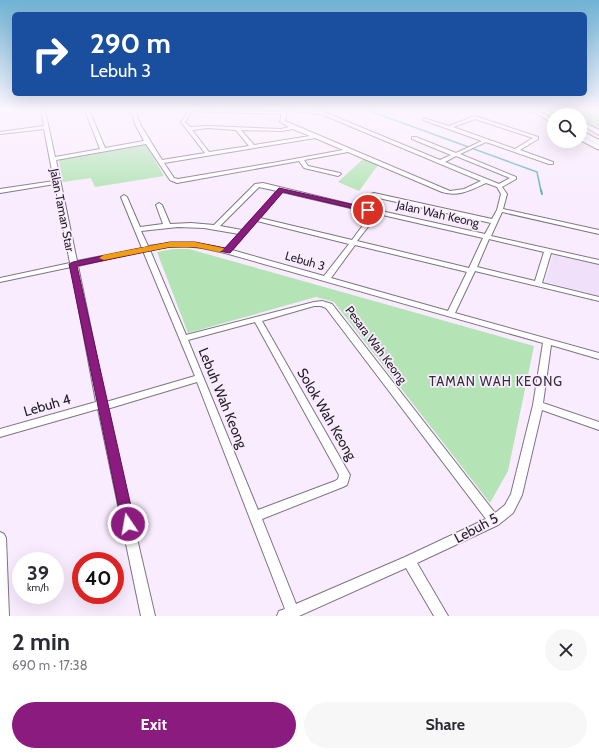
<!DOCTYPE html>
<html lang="en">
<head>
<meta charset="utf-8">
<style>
	body { margin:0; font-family:Cabin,sans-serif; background:#f7f7f7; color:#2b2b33; height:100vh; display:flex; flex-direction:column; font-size:15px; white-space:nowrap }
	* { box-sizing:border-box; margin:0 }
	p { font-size:13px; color:#7c7c81 }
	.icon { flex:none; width:22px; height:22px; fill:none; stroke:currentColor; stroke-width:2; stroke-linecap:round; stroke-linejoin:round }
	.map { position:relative; height:616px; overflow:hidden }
	.sheet { display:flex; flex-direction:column; background:#fff; flex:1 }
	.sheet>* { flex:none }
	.hud { position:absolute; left:12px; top:12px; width:575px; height:84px; border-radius:6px; box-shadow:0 4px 16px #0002; background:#1a4fa0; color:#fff; overflow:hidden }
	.controls { position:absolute; left:547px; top:108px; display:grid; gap:8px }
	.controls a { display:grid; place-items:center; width:40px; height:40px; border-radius:50%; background:#fff; box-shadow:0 4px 16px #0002; font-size:20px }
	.speed { position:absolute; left:12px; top:552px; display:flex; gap:8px; font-size:20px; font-weight:700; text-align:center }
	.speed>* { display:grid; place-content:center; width:52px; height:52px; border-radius:50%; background:#fff; box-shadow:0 4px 16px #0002; line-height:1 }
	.speed small { font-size:10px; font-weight:400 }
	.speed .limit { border:6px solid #d22; background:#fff; color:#111 }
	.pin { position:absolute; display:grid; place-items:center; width:34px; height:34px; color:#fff; margin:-17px; border:2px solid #fff; border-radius:50%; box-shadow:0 1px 4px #0007 }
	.me { position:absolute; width:44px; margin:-22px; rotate:348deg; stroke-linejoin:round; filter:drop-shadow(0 0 3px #0008) }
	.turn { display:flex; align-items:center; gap:14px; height:84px; padding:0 12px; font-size:18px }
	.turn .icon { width:52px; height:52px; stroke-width:2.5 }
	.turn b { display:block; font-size:28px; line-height:34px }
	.round { display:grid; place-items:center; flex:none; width:42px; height:42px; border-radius:21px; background:#f7f7f7 }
	.summary { display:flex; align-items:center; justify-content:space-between; height:68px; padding:0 12px }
	h1 { font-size:24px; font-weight:800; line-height:30px }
	.button { display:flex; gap:8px; margin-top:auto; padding:8px 12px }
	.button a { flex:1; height:46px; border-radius:24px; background:#8b1b7e; color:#fff; font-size:16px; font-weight:800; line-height:46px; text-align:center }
	.button a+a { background:#f7f7f7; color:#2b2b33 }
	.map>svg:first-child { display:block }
	.built { fill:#f1e0f9 }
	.green { fill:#b4e4b6 }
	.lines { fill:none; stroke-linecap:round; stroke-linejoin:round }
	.stream-far1 { stroke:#5ab1b7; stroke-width:1.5 }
	.stream { stroke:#5ab1b7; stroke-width:2 }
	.minor-casing { stroke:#7f7484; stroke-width:2 }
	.major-casing { stroke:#7f7484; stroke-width:2 }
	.highway-casing { stroke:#7f7484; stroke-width:2 }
	.minor { fill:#fff; fill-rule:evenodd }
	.major { fill:#fff; fill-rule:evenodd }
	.highway { fill:#fff; fill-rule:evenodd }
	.route { fill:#8b1b7e; stroke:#5a1252 }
	.slow { fill:#f59e0b }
	.labels { text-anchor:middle; stroke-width:3.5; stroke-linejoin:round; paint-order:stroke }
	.street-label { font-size:12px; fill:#201b22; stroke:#f9ecfe }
	.neighbourhood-label { font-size:13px; letter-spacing:1px; fill:#352c3a; stroke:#f9ecfe }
	.near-street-label { font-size:14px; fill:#201b22; stroke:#f9ecfe }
</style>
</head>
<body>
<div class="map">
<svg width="599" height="616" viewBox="0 0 599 616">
	<rect width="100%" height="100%" fill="#f9ecfe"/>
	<g class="built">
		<polygon points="190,110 200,110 281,114 279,121 184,118"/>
		<polygon points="553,255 599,265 599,296 545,282"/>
	</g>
	<g class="green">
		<polygon points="566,110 599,110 599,128 580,118 580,115 575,115"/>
		<polygon points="146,145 164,176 95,187 91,178 63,182 59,161 62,159"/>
		<polygon points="367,159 378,165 359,191 338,182 362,160"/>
		<polygon points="173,249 189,249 534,346 508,471 490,503 334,302 316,297 188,333 157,252"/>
	</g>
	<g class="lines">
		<polyline class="stream-far1" points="367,110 537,172 541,191"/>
		<polyline class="stream" points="541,190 542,194"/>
		<g class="minor-casing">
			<g id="minor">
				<path d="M41,110h4l10,47 45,-8 -15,-39h4l16,38 39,-7 -9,-17 -4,-14h4l5,14 22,36 43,-7 -24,-31 8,-12 93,2 1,-2h4l-2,11 165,70 14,-2 17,-8 -160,-67 -31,-3 -2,-1h13l23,2 116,48 11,-5 -39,-16v-2h4l40,16 26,-12 -59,-21v-2l26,8 26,-10 63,21v2l-18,11 33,12v2h-4l-63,-22 -26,12 56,23v2l-14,8 5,7 -4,15 96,21v4l-97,-22 -11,24 108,24v4l-48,-11 -9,30 57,14v4l-124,-30 -20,42 144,40v6l-48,-14 -8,58 56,19v8l-57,-20 -20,85 -9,18 -15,12 -81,38 31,53h-14l-28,-48 -107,48h-22l2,-5 6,-2 -88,-227 -90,27 48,207h-14l-43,-207 -98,28v-8l96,-27 -25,-135 -71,15v-4l70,-15 -15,-79 -55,9v-4l54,-8 -10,-52 -44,5v-2l44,-6zM192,111l90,3 -2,8 9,5 -8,2 -73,-3 -18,1 -5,-5zM475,119l58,19 -18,11 -62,-22zM208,128l28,2 13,16 -40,6 -17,-22zM293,129l17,7 -56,9 -13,-15 40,1zM315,138l28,12 -65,12 -100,17 -4,-1 -10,-15zM146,144l24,36 7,3 122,-22 5,7 34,8 3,-2 -1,-1 -32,-7 -4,-6 44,-8 94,40c17,5 29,-2 44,-9l11,4 4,7 -4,16 -5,9 -118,-26 -7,2 -9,11 -95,-23 -8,1 -41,41 -23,-2 -21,1 -8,-19 -3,-2 -3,2 7,19 -23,3 -13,-30 -3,-2 -3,2 21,51 -65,13 -21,-101zM456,156l54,22 -11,6 -54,-22zM259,187l18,4 -35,39 -22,-4zM282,192l90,21 -20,27 -92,-22zM371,197h3l117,26 -6,11 -122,-27zM378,214l105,24 -14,30 -112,-27zM257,221l92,23 -25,32 -92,-26zM178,227l26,1 35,6 -14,15c-26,-7 -50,-8 -77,-3l-7,-15zM489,239l55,13 -9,29 -58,-14zM355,245l112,27 -19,39 -117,-33zM185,246l17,2 23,5 318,90 -10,62 -22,89 -6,11 -10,8 -163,-209 -10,-3 -8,1 -128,33 -36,-85 18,-3zM143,251l52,125 -89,26 -28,-136zM314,306h7l5,2 160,211 -81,38 -109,47 -34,-85 81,-32 4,-2 3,-10 -88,-154zM255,322l84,153 -1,4 -3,2 -77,29 -70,-170z"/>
				<polygon points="0,532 4,534 6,538 9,616 0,616"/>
			</g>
		</g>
		<g class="major-casing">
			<g id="major">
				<polygon points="531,110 537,110 554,120 554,124"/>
				<polygon points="555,110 562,110 570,115 563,115"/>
				<polygon points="580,120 599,130 599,135 580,124"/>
				<polygon points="580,135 599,145 599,150 580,140"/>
			</g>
		</g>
		<g class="highway-casing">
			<g id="highway">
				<polygon points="540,110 547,110 556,115 554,115 554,118 552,117"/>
				<polygon points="580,130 599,140 599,145 580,135"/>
			</g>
		</g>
		<use href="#minor" class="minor"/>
		<use href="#major" class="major"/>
		<use href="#highway" class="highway"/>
	</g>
	<linearGradient id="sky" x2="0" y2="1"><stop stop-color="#6fb3d4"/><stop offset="0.56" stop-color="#fcf6ff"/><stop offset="1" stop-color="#fcf6ff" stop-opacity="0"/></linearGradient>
	<rect width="599" height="196" fill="url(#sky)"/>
	<polygon class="route" points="279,188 368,208 371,210 368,212 283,192 230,253 195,247 170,247 77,266 135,524 133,529 128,530 123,529 69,264 73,262 170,242 195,242 225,248"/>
	<polygon class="slow" points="170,242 195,242 223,248 224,249 220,252 195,247 170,247 104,260 99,258 104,255"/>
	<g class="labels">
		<g class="street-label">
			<text transform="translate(62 210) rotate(79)" y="4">Jalan Taman Star</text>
			<text transform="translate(438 214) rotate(13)" y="4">Jalan Wah Keong</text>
			<text transform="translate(305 261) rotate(16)" y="4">Lebuh 3</text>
			<text transform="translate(376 345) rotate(53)" y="4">Pesara Wah Keong</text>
		</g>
		<g class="neighbourhood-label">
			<text x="496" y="386">TAMAN WAH KEONG</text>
		</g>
		<g class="near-street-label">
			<text transform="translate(223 398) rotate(68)" y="5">Lebuh Wah Keong</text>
			<text transform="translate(47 405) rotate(-16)" y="5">Lebuh 4</text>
			<text transform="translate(327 414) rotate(60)" y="5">Solok Wah Keong</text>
			<text transform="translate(476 528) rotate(-28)" y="5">Lebuh 5</text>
		</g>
	</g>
</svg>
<div class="controls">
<a><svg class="icon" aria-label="search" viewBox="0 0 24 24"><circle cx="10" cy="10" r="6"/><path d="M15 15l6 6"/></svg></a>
</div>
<div class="speed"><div>39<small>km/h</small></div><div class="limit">40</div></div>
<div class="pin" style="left:368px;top:210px;background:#d93025"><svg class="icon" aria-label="arrive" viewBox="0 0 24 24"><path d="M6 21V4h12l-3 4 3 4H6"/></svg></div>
<svg class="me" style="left:128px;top:524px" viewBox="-20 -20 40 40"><circle r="17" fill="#8b1b7e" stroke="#fff" stroke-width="3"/><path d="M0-11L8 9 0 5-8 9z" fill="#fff"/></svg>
<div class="hud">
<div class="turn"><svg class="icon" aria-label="right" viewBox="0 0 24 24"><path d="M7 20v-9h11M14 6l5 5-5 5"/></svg><div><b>290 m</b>Lebuh 3</div></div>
</div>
</div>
<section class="sheet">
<div class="summary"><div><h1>2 min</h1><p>690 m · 17:38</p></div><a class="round"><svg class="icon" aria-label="close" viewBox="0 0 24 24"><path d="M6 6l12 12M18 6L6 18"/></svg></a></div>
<div class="button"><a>Exit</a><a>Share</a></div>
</section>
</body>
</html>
